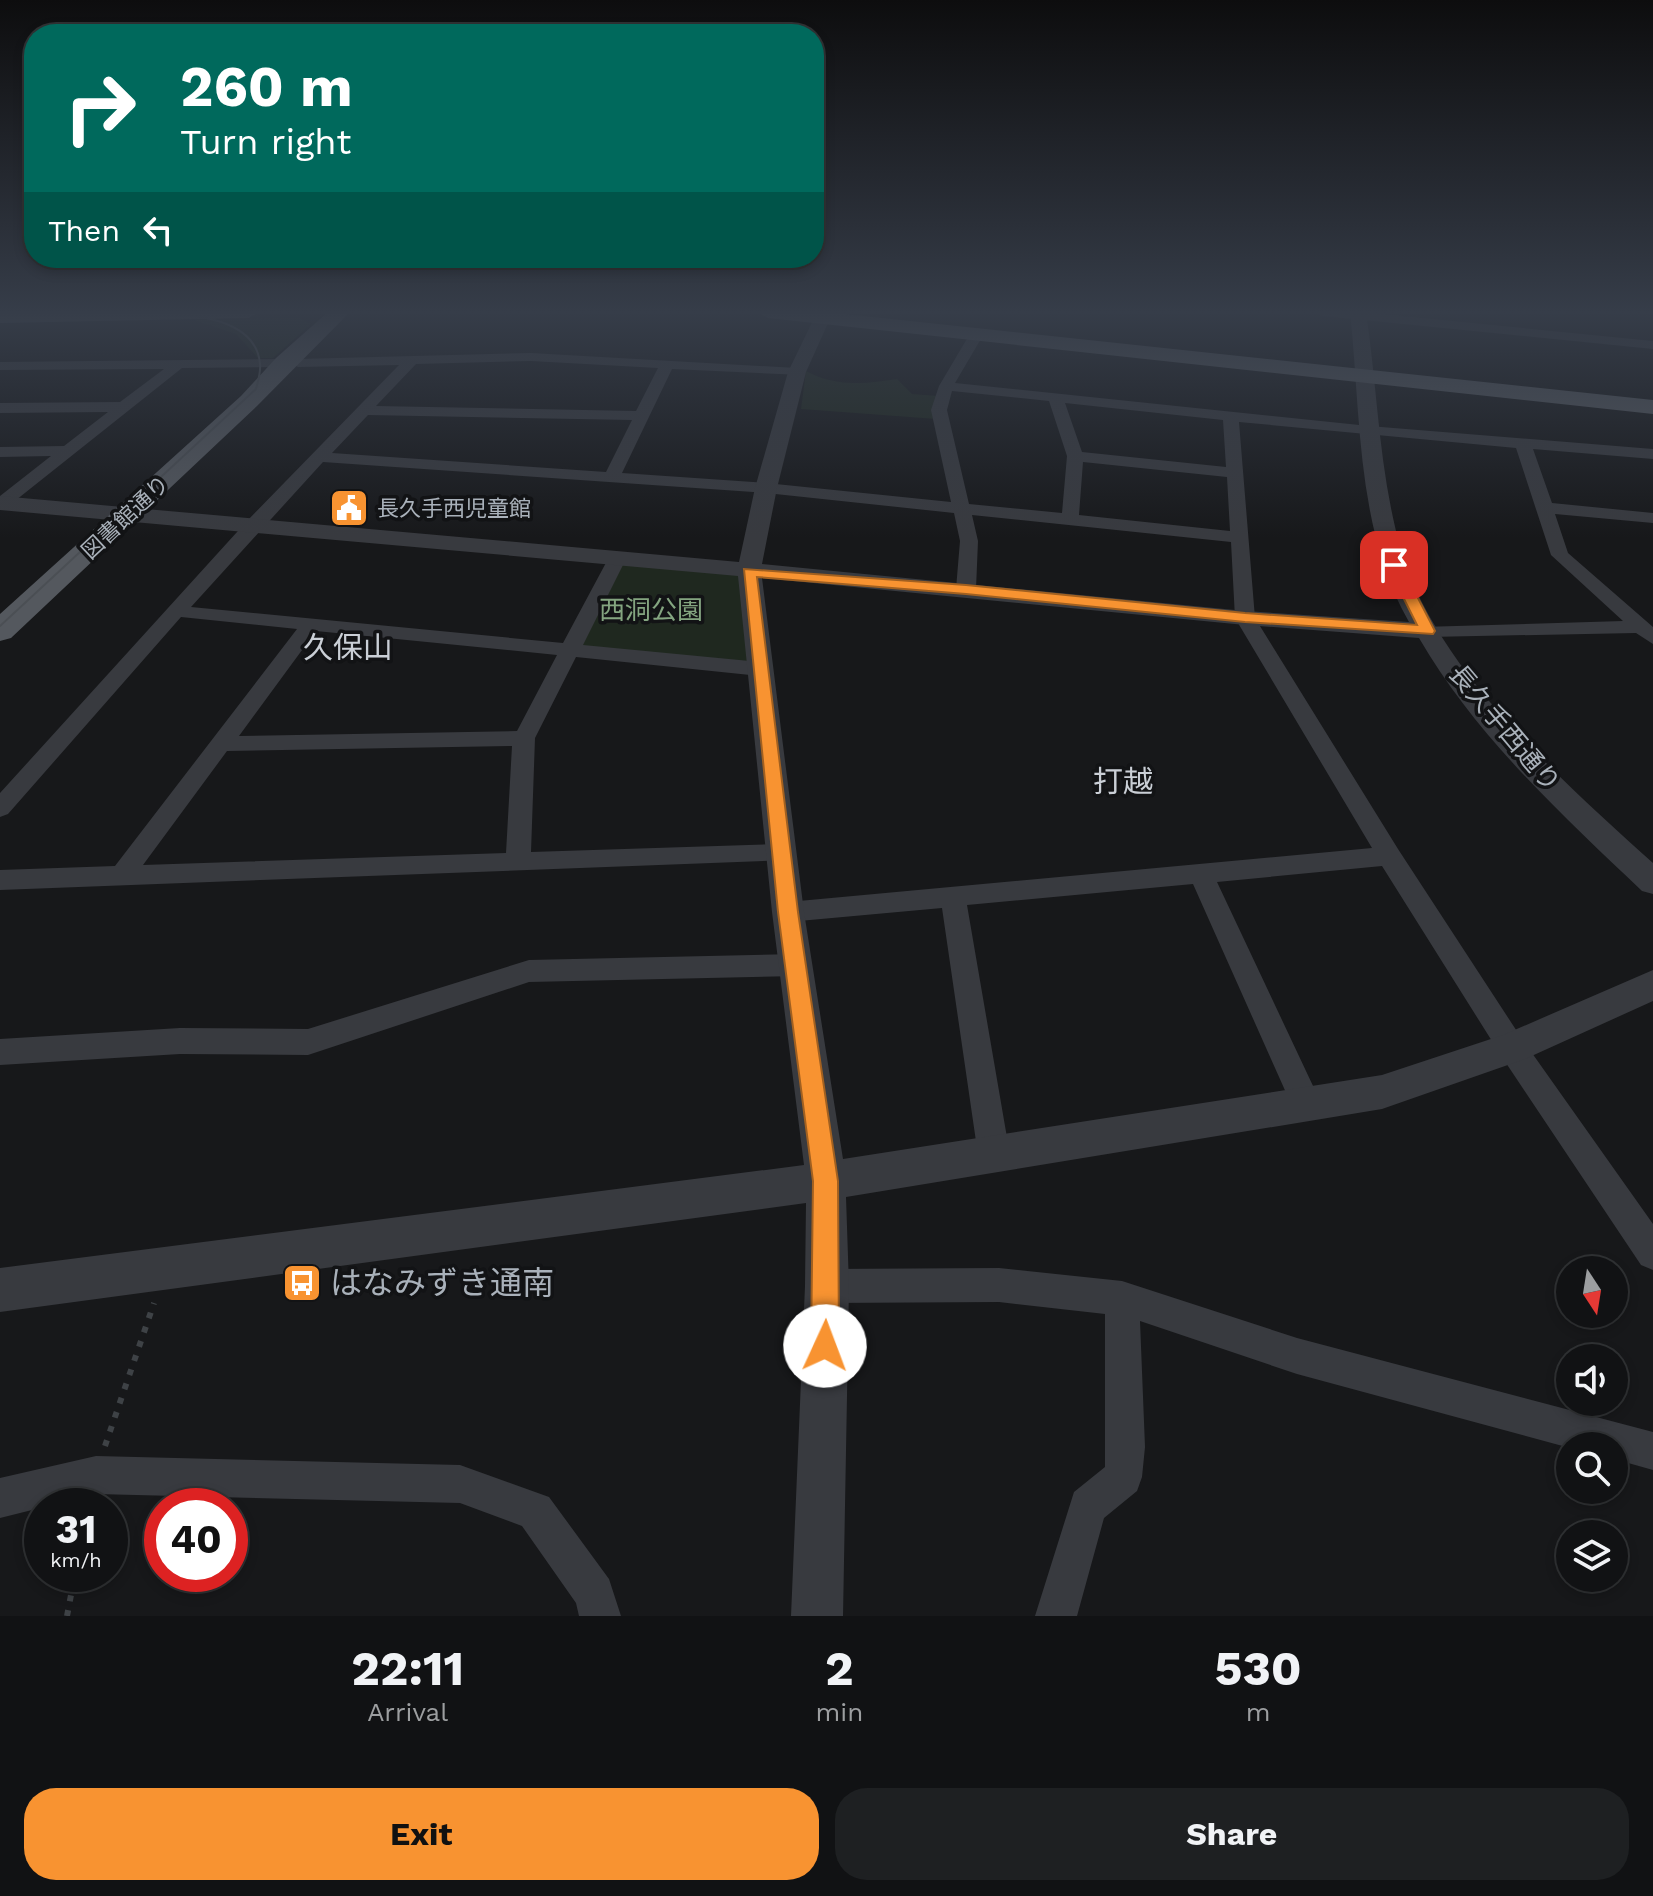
<!DOCTYPE html>
<html lang="en">
<head>
<meta charset="utf-8">
<style>
	body { margin:0; font-family:"Work Sans","Noto Sans JP",sans-serif; background:#1e2022; color:#f1f3f6; height:100vh; display:flex; flex-direction:column; font-size:30px; white-space:nowrap }
	* { box-sizing:border-box; margin:0 }
	p { font-size:26px; color:#9c9ea0 }
	.icon { flex:none; width:44px; height:44px; fill:none; stroke:currentColor; stroke-width:2; stroke-linecap:round; stroke-linejoin:round }
	.map { position:relative; height:1616px; overflow:hidden }
	.sheet { display:flex; flex-direction:column; background:#111214; flex:1 }
	.sheet>* { flex:none }
	.top-card { position:absolute; left:24px; top:24px; width:800px; height:244px; border-radius:32px; box-shadow:0 4px 12px #0003,0 0 0 2px #303234; background:#00695c; color:#fff; overflow:hidden }
	.needle { width:52px; rotate:168deg }
	.fabs { position:absolute; left:1556px; top:1256px; display:grid; gap:16px }
	.fabs a { display:grid; place-items:center; width:72px; height:72px; border-radius:50%; background:#111214; box-shadow:0 4px 12px #0003,0 0 0 2px #303234; font-size:40px }
	.speed { position:absolute; left:24px; top:1488px; display:flex; gap:16px; font-size:40px; font-weight:700; text-align:center }
	.speed>* { display:grid; place-content:center; width:104px; height:104px; border-radius:50%; background:#111214; box-shadow:0 4px 12px #0003,0 0 0 2px #303234; line-height:1 }
	.speed small { font-size:20px; font-weight:400 }
	.speed .limit { border:12px solid #d22; background:#fff; color:#111 }
	.pin { position:absolute; display:grid; place-items:center; width:68px; height:68px; color:#fff; margin:-34px; border-radius:16px; box-shadow:0 4px 12px #0006 }
	.me { position:absolute; width:88px; margin:-44px; rotate:2deg; stroke-linejoin:round; filter:drop-shadow(0 0 6px #0008) }
	.turn { display:flex; align-items:center; gap:28px; height:168px; padding:0 24px; font-size:36px }
	.turn .icon { width:104px; height:104px; stroke-width:2.5 }
	.turn b { display:block; font-size:56px; line-height:68px }
	.then { display:flex; align-items:center; height:76px; padding:0 24px; background:#0003; gap:16px; font-size:30px }
	.eta { display:flex; justify-content:space-evenly; align-items:center; height:136px; text-align:center }
	.eta b { font-size:48px; font-weight:700; line-height:56px }
	.action { display:flex; gap:16px; margin-top:auto; padding:16px 24px }
	.action a { flex:1; height:92px; border-radius:32px; background:#f89331; color:#111; font-size:32px; font-weight:700; line-height:92px; text-align:center }
	.action a+a { background:#1e2022; color:#f1f3f6 }
	.map>svg:first-child { display:block }
	.green { fill:#1f281f }
	.lines { fill:none; stroke-linecap:round; stroke-linejoin:round }
	.path { stroke:#3e4246; stroke-width:6; stroke-dasharray:6 9; stroke-linecap:butt }
	.minor { fill:#383a3f; fill-rule:evenodd }
	.tertiary { fill:#383a3f; fill-rule:evenodd }
	.primary { fill:#54585e; fill-rule:evenodd }
	.tram { stroke:#4b4f54; stroke-width:2 }
	.route { fill:#f89331; stroke:#a16020; stroke-width:2 }
	.labels { text-anchor:middle; stroke-width:7; stroke-linejoin:round; paint-order:stroke }
	.far-poi-label { font-size:22px; fill:#a9b1ba; stroke:#121315; text-anchor:start }
	.far-street-label { font-size:22px; fill:#a9b1ba; stroke:#121315 }
	.park-label { font-size:26px; fill:#84a580; stroke:#121315 }
	.street-label { font-size:26px; fill:#a9b1ba; stroke:#121315 }
	.quarter-label { font-size:30px; fill:#cacfd6; stroke:#121315 }
	.near-poi-label { font-size:32px; fill:#a9b1ba; stroke:#121315; text-anchor:start }
</style>
</head>
<body>
<div class="map">
<svg width="1653" height="1616" viewBox="0 0 1653 1616">
	<rect width="100%" height="100%" fill="#17181a"/>
	<g class="green">
		<polygon points="300,318 311,324 273,358 258,358 236,334 194,320"/>
		<path d="M806,371c29,16 59,13 91,8l15,15 27,2 -3,23 -135,-10z"/>
		<polygon points="618,563 741,575 752,663 577,648"/>
	</g>
	<g class="lines">
		<g class="path">
			<polyline points="105,1446 154,1303"/>
			<polyline points="67,1616 75,1574"/>
		</g>
		<g class="minor">
			<polygon points="1316,312 1362,312 1653,341 1653,349 1323,316"/>
			<path d="M978,328l7,4 -30,51 414,43 284,23v10l-120,-10 19,54 101,10v10l-98,-9 13,39 85,74v17l-17,-11 -208,4 -7,-2 -3,-4 3,-4 202,-6 -72,-66 -35,-107 -277,-26 16,196 143,231 124,190 131,185v46l-12,-5 -139,-208 -120,-191 -165,16 105,223 -4,10 -11,4 -11,-4 -103,-231 -226,21 43,250 -5,11 -11,4 -11,-4 -5,-11 -36,-247 -154,14 -9,-3 -4,-7 4,-7 9,-3 584,-54 -137,-230 -4,-76 -259,-27 6,26 -2,48 -10,6 -10,-6 4,-48 -6,-28 -188,-20 -443,-31 -132,145 372,36 45,-84 9,-6 7,2 2,4 -43,86 177,17 10,7 -10,7 -184,-19 -41,81 -4,114 250,-8 9,2 3,7 -3,7 -790,30v-20l115,-4 182,-237 -116,-12 -173,197 -8,3v-24l247,-272 152,-156 -101,2 -7,-4 -7,4 -102,1 -176,140 -6,1v-13l51,-40 -51,1v-10l64,-1 44,-34 -108,1v-10l120,-1 44,-33 -164,1v-8l284,-3 7,4 7,-4 233,-6 266,15 7,4 -2,3 -130,-6 -50,104 144,10 185,19 -20,-92 8,-24 32,-54zM531,361l127,7 -22,43 -260,-5 40,-42zM952,391l97,10 18,55 -5,57 -93,-9 -22,-94zM1065,403l158,17 3,47 -144,-15zM368,415l264,5 -26,52 -274,-19zM1083,462l144,15 3,54 -151,-16zM316,631l241,24 -40,76 -278,5zM512,746l-6,107 -363,12 84,-114z"/>
			<polygon points="797,954 807,957 811,965 807,973 797,976 529,982 308,1055 180,1054 0,1065 0,1039 180,1028 308,1029 529,960"/>
			<polygon points="999,1268 1122,1281 1297,1338 1653,1432 1653,1470 1614,1459 1614,1446 1570,1448 1297,1374 1140,1321 1145,1447 1142,1477 1137,1491 1104,1518 1077,1616 1035,1616 1074,1492 1105,1467 1105,1314 999,1302 827,1303 815,1298 810,1286 815,1274 827,1269"/>
			<polygon points="96,1456 460,1465 549,1497 609,1579 621,1616 579,1616 576,1603 522,1526 460,1503 96,1494 0,1518 0,1478"/>
		</g>
		<path class="tertiary" d="M817,312h16l-27,60 -29,116 -15,76 483,47 164,11c-53,-92 -48,-207 -59,-310h16c12,80 13,164 36,241 35,117 162,230 251,310v31l-11,-3c-81,-77 -167,-156 -223,-253l-174,-13 -483,-47 42,334 39,247 539,-84 121,-40 150,-65v31l-128,58 -143,50 -536,88 3,89 -6,330h-52l14,-330 1,-83 -806,109v-44l804,-103 -32,-253 -34,-336 -738,-66v-14l739,66 16,-74 33,-116z"/>
		<g class="primary">
			<polygon points="0,312 259,312 249,318 0,323"/>
			<polygon points="328,312 350,312 257,406 11,638 0,641 0,614 241,396 276,358"/>
			<polygon points="758,312 826,312 1653,400 1653,414 768,318"/>
		</g>
		<g class="tram">
			<polyline points="0,315 145,312"/>
			<path d="M0,626l256,-237c2,-8 5,-17 4,-25 -4,-49 -76,-50 -112,-52"/>
		</g>
	</g>
	<linearGradient id="sky" x2="0" y2="1"><stop stop-color="#0d0d0e"/><stop offset="0.58" stop-color="#363d49"/><stop offset="1" stop-color="#363d49" stop-opacity="0"/></linearGradient>
	<rect width="1653" height="538" fill="url(#sky)"/>
	<polygon class="route" points="1394,561 1401,565 1435,631 1433,634 1245,622 966,594 757,577 798,912 838,1181 839,1346 835,1355 825,1359 815,1355 811,1346 813,1181 778,912 744,569 966,585 1245,613 1417,625 1387,565"/>
	<defs>
		<g id="civic-square" transform="scale(2)"><rect x="-9" y="-9" width="18" height="18" rx="4" fill="#f89331" stroke="#121315"/><path d="M-.6-6.5H3V-4.5H.6V-3L4-1V1h2V6H-6V1h2V-1L-.6-3ZM-1.2 2.5V6h2.4V2.5Z" fill="#fff"/></g>
		<g id="bus-square" transform="scale(2)"><rect x="-9" y="-9" width="18" height="18" rx="4" fill="#f89331" stroke="#121315"/><path d="M-5-6H5V4H4V6H2V4H-2V6H-4V4H-5ZM-3.5-4V0h7V-4ZM-3.5 1.2v1.5H-2V1.2ZM2 1.2v1.5H3.5V1.2Z" fill="#fff"/></g>
	</defs>
	<g fill-rule="evenodd">
		<use href="#civic-square" x="349" y="508"/>
		<use href="#bus-square" x="302" y="1283"/>
	</g>
	<g class="labels">
		<g class="far-poi-label">
			<text x="377" y="516">長久手西児童館</text>
		</g>
		<g class="far-street-label">
			<text transform="translate(125 517) rotate(-43)" y="8">図書館通り</text>
		</g>
		<g class="park-label">
			<text x="651" y="619">西洞公園</text>
		</g>
		<g class="street-label">
			<text transform="translate(1505 728) rotate(50)" y="9">長久手西通り</text>
		</g>
		<g class="quarter-label">
			<text x="348" y="658">久保山</text>
			<text x="1123" y="792">打越</text>
		</g>
		<g class="near-poi-label">
			<text x="330" y="1294">はなみずき通南</text>
		</g>
	</g>
</svg>
<div class="fabs">
<a><svg class="needle" viewBox="-14 -14 28 28"><path d="M0-13l5 13h-10z" fill="#e53935"/><path d="M0 13l5-13h-10z" fill="#9c9ea0"/></svg></a>
<a><svg class="icon" aria-label="sound" viewBox="0 0 24 24"><path d="M4 9h4l5-4v14l-5-4H4zM17 9q2 3 0 6"/></svg></a>
<a><svg class="icon" aria-label="search" viewBox="0 0 24 24"><circle cx="10" cy="10" r="6"/><path d="M15 15l6 6"/></svg></a>
<a><svg class="icon" aria-label="layers" viewBox="0 0 24 24"><path d="M12 4l9 5-9 5-9-5zM3 14l9 5 9-5"/></svg></a>
</div>
<div class="speed"><div>31<small>km/h</small></div><div class="limit">40</div></div>
<div class="pin" style="left:1394px;top:565px;background:#d93025"><svg class="icon" aria-label="arrive" viewBox="0 0 24 24"><path d="M6 21V4h12l-3 4 3 4H6"/></svg></div>
<svg class="me" style="left:825px;top:1346px" viewBox="-20 -20 40 40"><circle r="19" fill="#fff"/><path d="M0-13L10 11 0 6-10 11z" fill="#f89331"/></svg>
<div class="top-card">
<div class="turn"><svg class="icon" aria-label="right" viewBox="0 0 24 24"><path d="M7 20v-9h11M14 6l5 5-5 5"/></svg><div><b>260 m</b>Turn right</div></div>
<div class="then">Then<svg class="icon" aria-label="left" viewBox="0 0 24 24"><path d="M17 20v-9H6M10 6l-5 5 5 5"/></svg></div>
</div>
</div>
<section class="sheet">
<div class="eta">
<div><b>22:11</b><p>Arrival</p></div>
<div><b>2</b><p>min</p></div>
<div><b>530</b><p>m</p></div>
</div>
<div class="action"><a>Exit</a><a>Share</a></div>
</section>
</body>
</html>
